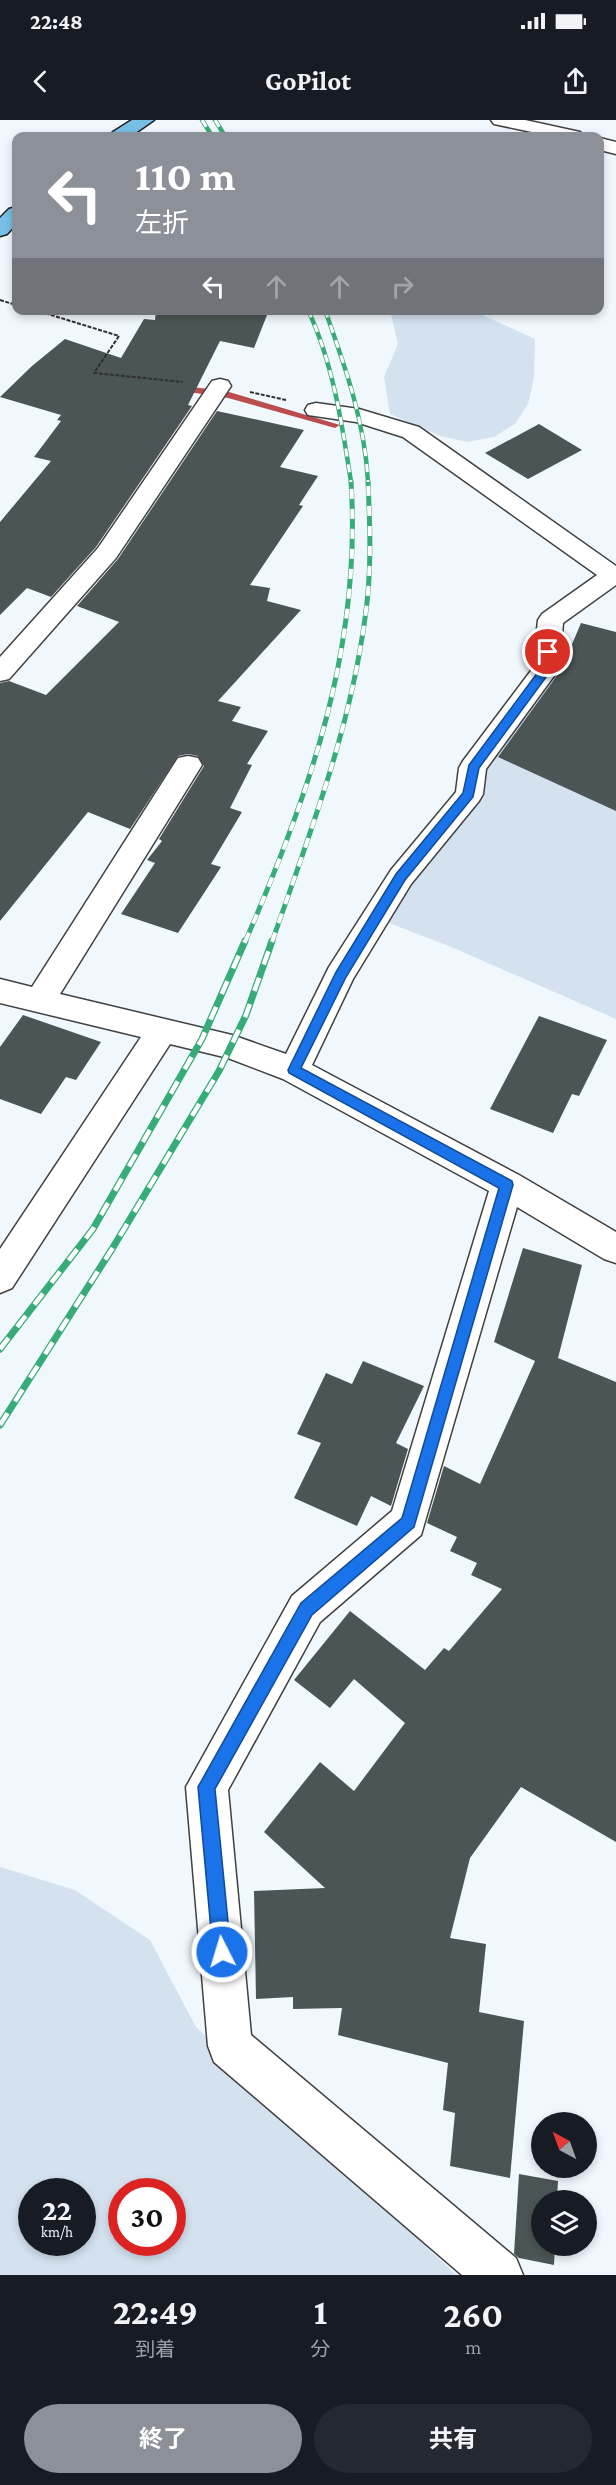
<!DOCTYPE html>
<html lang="ja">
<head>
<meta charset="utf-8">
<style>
	body { margin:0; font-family:"Crimson Pro","Noto Sans JP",serif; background:#242831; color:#f1f3f6; height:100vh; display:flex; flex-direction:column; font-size:22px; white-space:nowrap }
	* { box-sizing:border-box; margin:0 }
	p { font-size:20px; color:#9ea1a6 }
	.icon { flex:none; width:33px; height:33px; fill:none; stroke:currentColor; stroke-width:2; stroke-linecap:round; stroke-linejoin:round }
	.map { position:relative; height:2155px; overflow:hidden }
	.panel { display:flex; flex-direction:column; background:#171b24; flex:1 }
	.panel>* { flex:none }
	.hud { position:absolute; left:12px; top:12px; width:592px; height:183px; border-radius:12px; box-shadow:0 3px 9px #0003; background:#8c9099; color:#fff; overflow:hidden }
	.needle { width:39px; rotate:319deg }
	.tools { position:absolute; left:531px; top:1992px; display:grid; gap:12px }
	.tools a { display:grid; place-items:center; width:66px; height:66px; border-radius:50%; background:#171b24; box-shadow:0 3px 9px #0003; font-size:30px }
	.speed { position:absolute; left:18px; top:2058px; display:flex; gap:12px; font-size:30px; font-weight:700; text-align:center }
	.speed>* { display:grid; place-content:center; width:78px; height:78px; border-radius:50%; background:#171b24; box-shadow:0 3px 9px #0003; line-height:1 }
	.speed small { font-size:15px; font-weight:400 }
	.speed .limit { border:9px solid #d22; background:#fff; color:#111 }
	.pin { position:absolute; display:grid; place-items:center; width:51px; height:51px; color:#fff; margin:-26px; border:3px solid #fff; border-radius:50%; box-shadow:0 2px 6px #0007 }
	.me { position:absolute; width:66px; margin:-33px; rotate:355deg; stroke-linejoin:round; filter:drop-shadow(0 0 4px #0008) }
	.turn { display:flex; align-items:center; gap:21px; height:126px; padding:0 24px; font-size:27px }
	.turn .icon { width:78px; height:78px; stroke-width:2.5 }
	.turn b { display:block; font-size:42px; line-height:51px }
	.lanes { display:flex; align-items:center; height:57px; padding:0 24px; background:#0003; justify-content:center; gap:30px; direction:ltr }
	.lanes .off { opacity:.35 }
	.eta { display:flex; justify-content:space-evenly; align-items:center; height:102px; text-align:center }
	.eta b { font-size:36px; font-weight:700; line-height:42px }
	.button { display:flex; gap:12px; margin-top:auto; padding:12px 24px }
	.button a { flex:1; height:69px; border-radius:36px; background:#8c9099; color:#fff; font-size:24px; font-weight:700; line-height:69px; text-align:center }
	.button a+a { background:#242831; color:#f1f3f6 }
	.status { display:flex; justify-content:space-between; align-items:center; height:42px; padding:0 30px; background:#171b24; direction:ltr }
	.status svg { height:16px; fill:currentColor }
	header { display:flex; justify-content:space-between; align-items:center; height:78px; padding:0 24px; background:#171b24; font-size:27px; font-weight:700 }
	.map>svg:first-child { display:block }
	.farmland { fill:#d4e2f0; fill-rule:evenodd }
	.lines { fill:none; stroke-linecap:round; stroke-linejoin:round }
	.stream { fill:#bc4d4d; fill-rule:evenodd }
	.building { fill:#4c5555 }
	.minor-casing { stroke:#414141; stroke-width:3 }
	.major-casing { stroke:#1f1f1f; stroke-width:3 }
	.path { stroke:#303030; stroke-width:2; stroke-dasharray:4 1.5; stroke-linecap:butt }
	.minor { fill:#fff; fill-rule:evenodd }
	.major { fill:#78bfe6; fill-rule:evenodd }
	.rail-far2-casing { stroke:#38ac78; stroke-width:4.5 }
	.rail-far1-casing { stroke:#38ac78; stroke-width:5 }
	.rail-casing { stroke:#38ac78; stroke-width:7 }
	.rail-far2 { stroke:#fff; stroke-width:3; stroke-dasharray:8; stroke-linecap:butt }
	.rail-far1 { stroke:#fff; stroke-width:4; stroke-dasharray:10; stroke-linecap:butt }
	.rail { stroke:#fff; stroke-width:4.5; stroke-dasharray:14; stroke-linecap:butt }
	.route { fill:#1a73e8; stroke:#114b97; stroke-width:1.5 }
</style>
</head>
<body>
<div class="status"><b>22:48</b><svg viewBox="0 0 49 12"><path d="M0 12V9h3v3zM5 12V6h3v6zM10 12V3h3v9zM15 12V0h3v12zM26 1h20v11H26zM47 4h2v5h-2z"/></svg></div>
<header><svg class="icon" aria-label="back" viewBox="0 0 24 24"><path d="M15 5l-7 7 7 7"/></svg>GoPilot<svg class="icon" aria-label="share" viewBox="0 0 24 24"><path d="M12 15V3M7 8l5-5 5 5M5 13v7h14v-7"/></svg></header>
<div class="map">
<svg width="616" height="2155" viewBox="0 0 616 2155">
	<rect width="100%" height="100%" fill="#f1f8fd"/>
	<g class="farmland">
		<polygon points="393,191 474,191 535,219 534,258 528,284 515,304 494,317 467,322 440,316 390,294 384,257 398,224 391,194"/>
		<polygon points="561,546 589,553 616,566 616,899 456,829 384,801 475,674 484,648"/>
		<path d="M0,1747l75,23 75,50 46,87 260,248h-456zM32,2072h50v50h-50zM122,2072h50v50h-50z"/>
	</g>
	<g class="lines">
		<polygon class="stream" points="179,265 229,272 340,305 335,308 228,278 176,270 175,268"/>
	</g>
	<g class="building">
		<polygon points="156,190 269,190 254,228 220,221 188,285 192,286 96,427 51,477 27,468 0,495 0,402 51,341 34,337 61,301 57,300 61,295 0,277 32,246 65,219 121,238 144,199 155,200"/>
		<polygon points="217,291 304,310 280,347 318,356 299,385 303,386 250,465 270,468 267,481 301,490 218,581 241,587 232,601 268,611 247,644 252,645 230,688 242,692 211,744 221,747 178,813 121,794 155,743 147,740 162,721 159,719 204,646 198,636 188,634 178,636 130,709 88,692 0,801 0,563 9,561 46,575 119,502 77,486 118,439"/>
		<polygon points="539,304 582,330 528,359 485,333"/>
		<polygon points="581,503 616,512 616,691 498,637 561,550"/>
		<polygon points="23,895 101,922 76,960 66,957 41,994 0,979 0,927"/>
		<polygon points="539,896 607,920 579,976 572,974 553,1013 490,989"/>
		<polygon points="523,1128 582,1145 558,1238 616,1262 616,1722 521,1667 470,1738 450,1818 486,1824 479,1892 524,1901 510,2058 450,2046 455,1993 443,1990 448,1943 338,1915 342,1888 293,1889 293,1877 256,1879 254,1771 325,1768 264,1712 320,1642 354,1671 405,1603 354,1559 330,1588 294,1560 350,1491 425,1550 444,1528 449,1531 502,1469 471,1455 477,1443 450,1431 457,1417 427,1403 444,1346 480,1364 535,1241 494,1222"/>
		<polygon points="363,1241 424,1266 396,1323 408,1329 391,1386 371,1376 357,1406 294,1378 321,1323 297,1314 326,1253 352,1264"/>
		<polygon points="519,2054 558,2061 557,2080 542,2080 542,2126 555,2126 554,2145 519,2138 514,2134"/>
	</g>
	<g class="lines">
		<g class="minor-casing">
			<g id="minor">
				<polygon points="491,0 525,0 580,12 583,16 551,16 494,4"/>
				<polygon points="600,18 616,22 616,34 600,30"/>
				<polygon points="220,259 228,261 231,266 116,438 9,559 0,561 0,537 98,428 212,261"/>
				<polygon points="316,283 359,289 419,307 616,446 616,465 563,503 559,549 486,649 483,674 479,681 411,764 353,859 312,945 519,1055 616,1112 616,1143 604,1139 517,1087 421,1415 320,1502 228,1670 251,1915 516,2138 523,2155 462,2155 214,1942 208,1926 186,1667 292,1476 392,1391 489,1071 283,959 228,938 170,924 12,1168 0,1173 0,1129 141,917 0,883 0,859 32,867 178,638 188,636 198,638 202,645 60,874 232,915 286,934 329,847 391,750 456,672 459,648 463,641 533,548 538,500 542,494 597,455 403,317 356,302 308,295 305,290 308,285"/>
			</g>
		</g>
		<g class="major-casing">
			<g id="major">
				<polygon points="132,0 154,0 131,16 110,16 113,12"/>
				<polygon points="16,87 16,104 7,114 0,116 0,98 9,89"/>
			</g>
		</g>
		<g class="path">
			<polyline points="0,180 16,185"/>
			<polyline points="35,190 119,216 94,253 183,262"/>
			<polyline points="250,272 286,280"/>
		</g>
		<use href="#minor" class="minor"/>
		<use href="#major" class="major"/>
		<g class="rail-far2-casing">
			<g id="rail-far2">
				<polyline points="202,0 212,16"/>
				<polyline points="215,0 225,16"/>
				<path d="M308,190c25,53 34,114 43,172"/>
				<path d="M325,190c20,56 40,112 43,172"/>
			</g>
		</g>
		<g class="rail-far1-casing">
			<g id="rail-far1">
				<path d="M245,822c65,-149 117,-296 106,-461"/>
				<path d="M272,822c37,-107 78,-211 93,-324 7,-46 5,-92 3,-137"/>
			</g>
		</g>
		<g class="rail-casing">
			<g id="rail">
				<polyline points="0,1229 93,1109 202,919 245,821"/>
				<polyline points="0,1305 112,1129 219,951 246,895 272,821"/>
			</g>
		</g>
		<use href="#rail-far2" class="rail-far2"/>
		<use href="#rail-far1" class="rail-far1"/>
		<use href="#rail" class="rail"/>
	</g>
	<polygon class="route" points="548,529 553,532 552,549 479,648 473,677 405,760 346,857 301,948 512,1061 513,1065 414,1407 312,1495 215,1669 231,1832 228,1838 222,1841 215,1838 213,1832 198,1667 301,1483 402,1398 499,1068 289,953 288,950 336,852 396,754 463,673 469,645 541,548 543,532"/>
</svg>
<div class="tools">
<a><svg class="needle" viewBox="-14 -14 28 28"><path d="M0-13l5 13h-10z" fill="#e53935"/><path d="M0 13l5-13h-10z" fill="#9ea1a6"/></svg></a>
<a><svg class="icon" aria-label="layers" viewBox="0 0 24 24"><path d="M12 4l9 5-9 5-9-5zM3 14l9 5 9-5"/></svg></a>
</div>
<div class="speed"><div>22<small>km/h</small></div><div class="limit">30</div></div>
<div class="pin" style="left:548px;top:532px;background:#d93025"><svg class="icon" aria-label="arrive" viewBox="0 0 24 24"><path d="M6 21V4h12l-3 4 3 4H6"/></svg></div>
<svg class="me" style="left:222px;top:1832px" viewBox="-20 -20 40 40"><circle r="17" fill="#1a73e8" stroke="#fff" stroke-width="3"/><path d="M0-11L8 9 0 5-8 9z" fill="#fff"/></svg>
<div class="hud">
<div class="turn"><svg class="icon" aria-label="left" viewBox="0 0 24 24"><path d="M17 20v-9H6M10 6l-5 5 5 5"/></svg><div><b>110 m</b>左折</div></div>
<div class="lanes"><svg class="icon" aria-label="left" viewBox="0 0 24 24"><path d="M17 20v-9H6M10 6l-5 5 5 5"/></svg><svg class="icon off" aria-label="ahead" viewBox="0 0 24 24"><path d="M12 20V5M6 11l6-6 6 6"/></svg><svg class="icon off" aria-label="ahead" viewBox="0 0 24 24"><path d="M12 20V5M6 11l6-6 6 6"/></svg><svg class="icon off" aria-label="right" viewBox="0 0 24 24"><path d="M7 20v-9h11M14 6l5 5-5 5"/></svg></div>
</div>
</div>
<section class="panel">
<div class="eta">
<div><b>22:49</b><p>到着</p></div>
<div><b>1</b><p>分</p></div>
<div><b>260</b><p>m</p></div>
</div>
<div class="button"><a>終了</a><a>共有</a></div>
</section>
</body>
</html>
